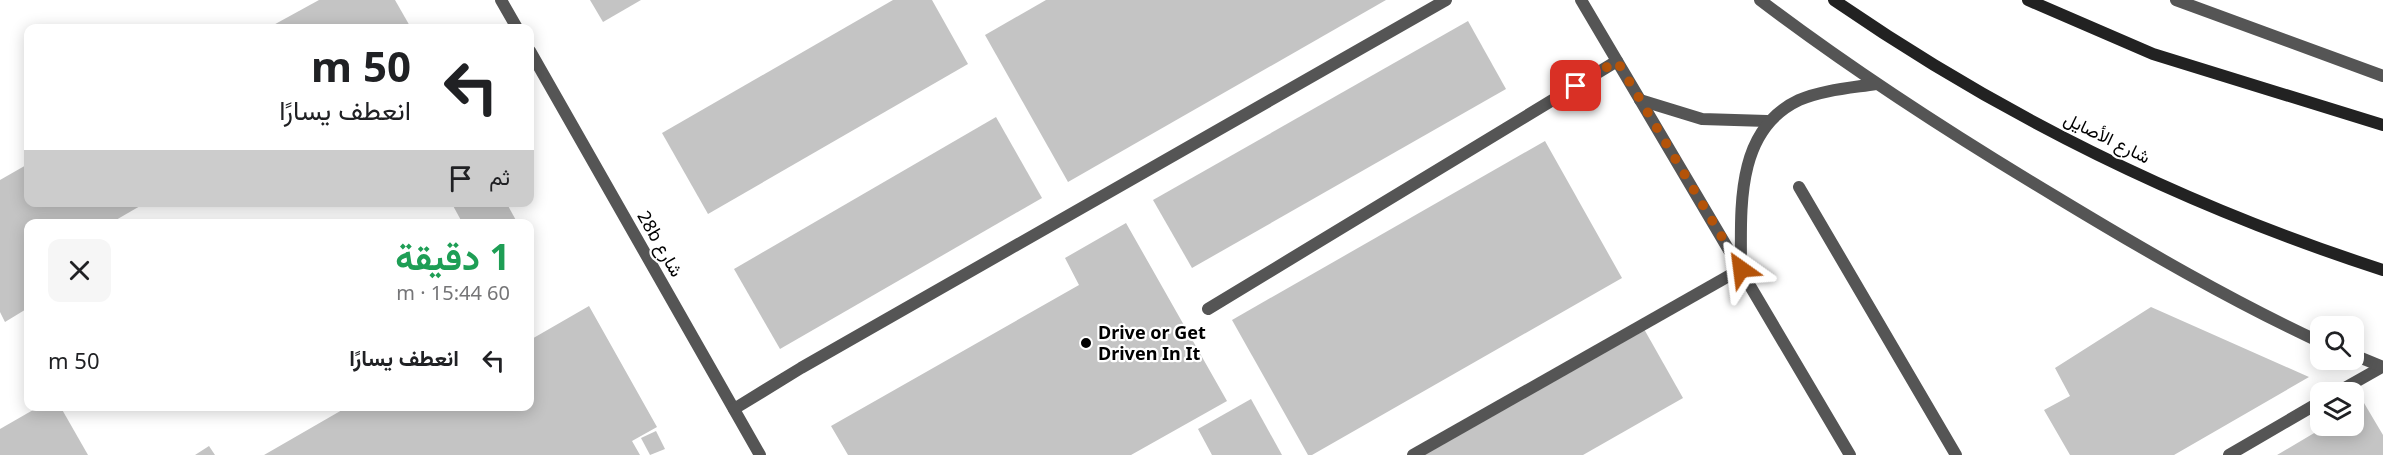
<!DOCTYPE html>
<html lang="ar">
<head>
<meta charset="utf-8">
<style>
	body { margin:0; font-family:"Noto Sans",Vazirmatn,sans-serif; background:#f6f6f6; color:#202124; direction:rtl; height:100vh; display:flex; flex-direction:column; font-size:22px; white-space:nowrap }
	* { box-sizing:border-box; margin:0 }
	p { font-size:20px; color:#757577 }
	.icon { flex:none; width:33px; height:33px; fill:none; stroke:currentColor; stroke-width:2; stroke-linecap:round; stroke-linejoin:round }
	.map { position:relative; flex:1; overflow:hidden; direction:ltr }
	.drawer { position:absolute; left:24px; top:219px; width:510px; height:192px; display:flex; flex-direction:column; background:#fff; border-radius:12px; box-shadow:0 3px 15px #0003; direction:rtl }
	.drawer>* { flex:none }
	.banner { position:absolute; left:24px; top:24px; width:510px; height:183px; border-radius:12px; box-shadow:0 3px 15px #0003; direction:rtl; background:#fff; color:#202124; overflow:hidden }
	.tools { position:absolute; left:2310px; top:316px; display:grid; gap:12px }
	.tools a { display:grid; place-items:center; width:54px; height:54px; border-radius:12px; background:#fff; box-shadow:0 3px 15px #0003; font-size:30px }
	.pin { position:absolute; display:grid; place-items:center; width:51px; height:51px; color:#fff; margin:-26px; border-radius:12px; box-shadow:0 3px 9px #0006 }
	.me { position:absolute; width:66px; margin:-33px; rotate:329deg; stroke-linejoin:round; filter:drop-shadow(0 0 4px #0008) }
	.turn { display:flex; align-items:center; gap:21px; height:126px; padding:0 24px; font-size:27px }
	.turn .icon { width:78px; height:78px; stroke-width:2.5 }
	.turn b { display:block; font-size:42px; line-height:51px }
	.then { display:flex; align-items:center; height:57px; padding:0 24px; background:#0003; gap:12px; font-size:22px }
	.round { display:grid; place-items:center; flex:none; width:63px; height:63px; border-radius:12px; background:#f6f6f6 }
	.summary { display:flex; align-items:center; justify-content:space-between; height:102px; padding:0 24px }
	h1 { font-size:36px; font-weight:700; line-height:45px; color:#1e9e55 }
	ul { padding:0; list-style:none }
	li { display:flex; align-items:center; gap:18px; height:78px; padding:0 24px }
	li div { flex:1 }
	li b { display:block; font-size:22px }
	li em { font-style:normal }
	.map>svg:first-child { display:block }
	.building { fill:#c4c4c4 }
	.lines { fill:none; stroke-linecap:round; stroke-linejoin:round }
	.service { stroke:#555; stroke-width:12 }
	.minor { stroke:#555; stroke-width:12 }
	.secondary { stroke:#222; stroke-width:12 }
	.route { stroke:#b45309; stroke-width:10; stroke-dasharray:0 18 }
	.poi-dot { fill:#000; stroke:#fff; stroke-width:2 }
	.labels { text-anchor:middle; stroke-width:4.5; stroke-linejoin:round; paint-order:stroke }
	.street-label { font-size:18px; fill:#000; stroke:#fff }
	.poi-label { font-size:18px; font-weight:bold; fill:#000; stroke:#fff; text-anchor:start }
</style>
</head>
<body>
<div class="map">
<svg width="2383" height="455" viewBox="0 0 2383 455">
	<rect width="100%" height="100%" fill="#fff"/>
	<g class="building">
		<polygon points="319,0 395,0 411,28 268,28"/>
		<polygon points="590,0 641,0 603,22"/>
		<polygon points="893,0 932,0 968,64 708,214 662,133"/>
		<polygon points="1046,0 1386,0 1068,182 985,35"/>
		<polygon points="1468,21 1506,89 1192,268 1153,200"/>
		<polygon points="996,117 1042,198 780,349 734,269"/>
		<polygon points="1545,141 1622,278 1312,455 1308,455 1232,320"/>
		<polygon points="28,164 28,202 147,202 109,224 28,224 28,308 5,322 0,312 0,180"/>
		<polygon points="451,202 506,202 518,224 463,224"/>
		<polygon points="1126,223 1227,401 1131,455 848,455 831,426 1079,285 1065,258"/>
		<polygon points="589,306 657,427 632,441 640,455 264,455 349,406 530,406 530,340"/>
		<polygon points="2151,307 2309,377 2174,455 2070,455 2044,410 2070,396 2055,368"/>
		<polygon points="1644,329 1683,398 1583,455 1423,455"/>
		<polygon points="1251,399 1282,455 1212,455 1198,429"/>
		<polygon points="2364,403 2383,435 2383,455 2277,455 2326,426 2354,426 2354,410"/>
		<polygon points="40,406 60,406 88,455 0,455 0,429"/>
		<polygon points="656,431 665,449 650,455 641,438"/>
		<polygon points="209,446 215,455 195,455"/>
	</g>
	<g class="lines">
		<g class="service">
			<polyline points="501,0 517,28"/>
			<polyline points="530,51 760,455"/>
			<polyline points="1799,187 1956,455"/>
			<polyline points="1208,309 1617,61"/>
			<polyline points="2336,393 2382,367"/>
			<polyline points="734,409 801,368 1446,0"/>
			<polyline points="1413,455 1741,269"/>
			<polyline points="2229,455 2320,402"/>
		</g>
		<g class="minor">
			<polyline points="1581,0 1850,455"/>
			<path d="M1760,0c96,73 196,137 298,198 86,52 172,102 262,144"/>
			<polyline points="2176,0 2383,76"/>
			<polyline points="1640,100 1702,119 1767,121"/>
			<path d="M1741,268c0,-60 -6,-138 58,-168 23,-10 51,-12 77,-16"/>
			<polyline points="2354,355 2383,367"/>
		</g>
		<g class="secondary">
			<path d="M1834,0c168,116 354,207 549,270"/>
			<polyline points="2028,0 2153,54 2383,125"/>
		</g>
	</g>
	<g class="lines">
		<polyline class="route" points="1576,86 1617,61 1741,269"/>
	</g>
	<circle class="poi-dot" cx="1086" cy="343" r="6"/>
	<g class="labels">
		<g class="street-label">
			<text transform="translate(2107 138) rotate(26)" y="6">شارع الأصايل</text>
			<text transform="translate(660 244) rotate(60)" y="6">28b شارع</text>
		</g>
		<g class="poi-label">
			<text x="1098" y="339">Drive or Get<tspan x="1098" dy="21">Driven In It</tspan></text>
		</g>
	</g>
</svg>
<div class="tools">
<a><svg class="icon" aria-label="search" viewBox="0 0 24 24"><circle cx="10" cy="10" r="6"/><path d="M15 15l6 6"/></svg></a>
<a><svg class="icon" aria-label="layers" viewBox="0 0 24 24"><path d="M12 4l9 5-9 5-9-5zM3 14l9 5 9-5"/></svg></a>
</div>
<div class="pin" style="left:1576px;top:86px;background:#d93025"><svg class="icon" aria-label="arrive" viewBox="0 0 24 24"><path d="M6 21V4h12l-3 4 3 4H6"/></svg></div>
<svg class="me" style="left:1741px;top:269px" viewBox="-20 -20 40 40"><path d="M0-17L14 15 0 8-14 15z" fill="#b45309" stroke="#fff" stroke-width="4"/></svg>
<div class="banner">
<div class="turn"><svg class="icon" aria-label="left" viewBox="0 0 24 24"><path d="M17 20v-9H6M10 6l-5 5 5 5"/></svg><div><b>50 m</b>انعطف يسارًا</div></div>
<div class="then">ثم<svg class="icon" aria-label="arrive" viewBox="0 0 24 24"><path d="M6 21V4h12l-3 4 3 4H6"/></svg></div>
</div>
<section class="drawer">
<div class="summary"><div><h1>1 دقيقة</h1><p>60 m · 15:44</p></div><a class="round"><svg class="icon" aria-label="close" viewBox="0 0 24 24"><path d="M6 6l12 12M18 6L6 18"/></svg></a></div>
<ul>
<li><svg class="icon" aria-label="left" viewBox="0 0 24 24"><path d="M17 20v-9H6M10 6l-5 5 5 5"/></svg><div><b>انعطف يسارًا</b></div><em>50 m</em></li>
</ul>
</section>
</div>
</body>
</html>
